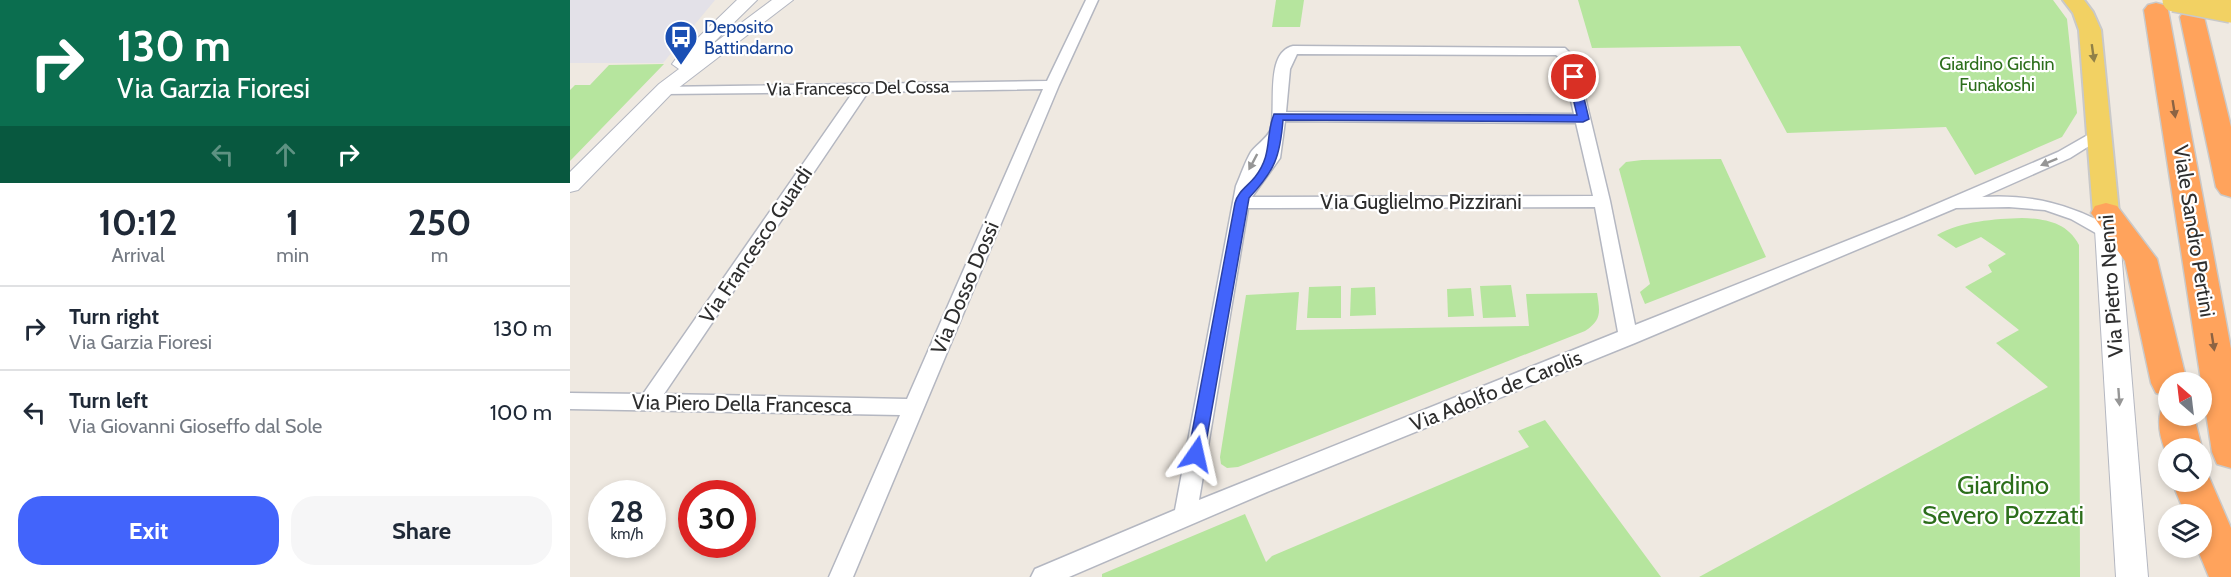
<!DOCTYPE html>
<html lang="en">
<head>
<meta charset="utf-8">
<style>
	body { margin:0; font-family:Cabin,sans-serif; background:#f6f6f7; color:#1f2937; height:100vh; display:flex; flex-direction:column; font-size:22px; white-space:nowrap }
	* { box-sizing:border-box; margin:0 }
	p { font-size:20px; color:#747a83 }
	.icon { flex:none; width:33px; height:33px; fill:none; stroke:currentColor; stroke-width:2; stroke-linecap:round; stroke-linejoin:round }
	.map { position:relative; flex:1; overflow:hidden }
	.drawer { display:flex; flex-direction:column; background:#fff; width:570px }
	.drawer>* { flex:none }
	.guide { background:#0b6e4f; color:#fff; overflow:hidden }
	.needle { width:39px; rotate:332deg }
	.buttons { position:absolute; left:1588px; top:372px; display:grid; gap:12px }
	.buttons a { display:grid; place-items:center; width:54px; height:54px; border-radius:50%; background:#fff; box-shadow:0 3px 9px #0003; font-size:30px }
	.speed { position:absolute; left:18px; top:480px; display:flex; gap:12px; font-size:30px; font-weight:700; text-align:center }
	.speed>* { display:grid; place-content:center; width:78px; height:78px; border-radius:50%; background:#fff; box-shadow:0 3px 9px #0003; line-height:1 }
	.speed small { font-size:15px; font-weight:400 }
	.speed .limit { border:9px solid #d22; background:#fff; color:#111 }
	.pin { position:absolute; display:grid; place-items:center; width:51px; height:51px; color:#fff; margin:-26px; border:3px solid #fff; border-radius:50%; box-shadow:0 2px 6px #0007 }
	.me { position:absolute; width:66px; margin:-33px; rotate:11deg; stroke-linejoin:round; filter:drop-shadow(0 0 4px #0008) }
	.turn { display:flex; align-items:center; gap:21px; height:126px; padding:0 18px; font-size:27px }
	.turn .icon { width:78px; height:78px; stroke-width:2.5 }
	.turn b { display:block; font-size:42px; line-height:51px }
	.lanes { display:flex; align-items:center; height:57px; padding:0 18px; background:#0003; justify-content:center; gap:30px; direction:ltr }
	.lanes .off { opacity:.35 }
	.eta { display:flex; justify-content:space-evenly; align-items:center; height:102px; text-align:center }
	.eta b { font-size:36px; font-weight:800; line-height:42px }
	.action { display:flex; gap:12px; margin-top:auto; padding:12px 18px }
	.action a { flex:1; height:69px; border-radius:24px; background:#4264fb; color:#fff; font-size:24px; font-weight:800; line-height:69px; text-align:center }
	.action a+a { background:#f6f6f7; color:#1f2937 }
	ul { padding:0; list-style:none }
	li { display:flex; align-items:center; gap:18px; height:84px; padding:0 18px; border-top:2px solid #e0e1e3 }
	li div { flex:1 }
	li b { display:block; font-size:22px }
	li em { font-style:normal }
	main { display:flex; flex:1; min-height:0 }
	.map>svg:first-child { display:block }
	.industrial { fill:#e3e1e8 }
	.green { fill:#b6e59e }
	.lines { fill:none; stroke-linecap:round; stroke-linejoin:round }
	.street-casing { stroke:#b4b7c1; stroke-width:3 }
	.secondary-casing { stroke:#b4b7c1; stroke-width:2 }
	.primary-casing { stroke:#c9c9c9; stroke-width:4 }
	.highway-casing { stroke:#c9c9c9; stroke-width:3 }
	.street { fill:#fff; fill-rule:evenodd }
	.secondary { fill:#fff; fill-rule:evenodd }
	.primary { fill:#f2d163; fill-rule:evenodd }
	.highway { fill:#ffa35c; fill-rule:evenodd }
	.primary-bridge-casing { stroke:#c9c9c9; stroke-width:26; stroke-linecap:butt }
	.primary-bridge { stroke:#f2d163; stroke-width:23 }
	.oneway { fill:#908048 }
	.oneway2 { fill:#8c6343 }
	.oneway3 { fill:#969696 }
	.route { fill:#4264fb; stroke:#2b41a3; stroke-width:1.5 }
	.labels { text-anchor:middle; stroke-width:4.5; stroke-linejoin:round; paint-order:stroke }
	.far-transit-label { font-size:18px; fill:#164399; stroke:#fff; text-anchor:start }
	.far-park-label { font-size:18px; fill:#2c6e1b; stroke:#fff }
	.far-street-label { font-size:18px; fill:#2e2e2e; stroke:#fff }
	.street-label { font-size:21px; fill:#2e2e2e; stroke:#fff }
	.near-park-label { font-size:26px; fill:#2c6e1b; stroke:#fff }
</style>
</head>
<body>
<main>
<section class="drawer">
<div class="guide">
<div class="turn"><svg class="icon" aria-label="right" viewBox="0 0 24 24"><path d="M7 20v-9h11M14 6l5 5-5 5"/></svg><div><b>130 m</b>Via Garzia Fioresi</div></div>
<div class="lanes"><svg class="icon off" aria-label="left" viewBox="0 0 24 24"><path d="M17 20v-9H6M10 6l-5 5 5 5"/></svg><svg class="icon off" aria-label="ahead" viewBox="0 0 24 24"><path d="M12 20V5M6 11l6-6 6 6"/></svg><svg class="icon" aria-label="right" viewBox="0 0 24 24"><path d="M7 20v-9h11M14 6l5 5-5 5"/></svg></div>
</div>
<div class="eta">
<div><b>10:12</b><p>Arrival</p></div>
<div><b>1</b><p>min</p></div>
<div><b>250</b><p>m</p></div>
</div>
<ul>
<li><svg class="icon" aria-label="right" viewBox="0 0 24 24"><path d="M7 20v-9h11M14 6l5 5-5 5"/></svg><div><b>Turn right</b><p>Via Garzia Fioresi</p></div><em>130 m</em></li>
<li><svg class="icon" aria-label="left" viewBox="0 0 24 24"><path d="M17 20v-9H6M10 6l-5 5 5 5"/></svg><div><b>Turn left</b><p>Via Giovanni Gioseffo dal Sole</p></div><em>100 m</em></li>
</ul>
<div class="action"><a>Exit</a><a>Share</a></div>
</section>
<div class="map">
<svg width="1661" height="577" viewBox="0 0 1661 577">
	<rect width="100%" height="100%" fill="#efe9e1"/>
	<polygon class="industrial" points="0,0 145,0 93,63 0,63"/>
	<g class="green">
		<polygon points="706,0 734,0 730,27 702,27"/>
		<polygon points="1008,0 1483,0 1497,19 1507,113 1492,137 1405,175 1376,127 1217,133 1170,46 1022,48"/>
		<polygon points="94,64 0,161 0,90 5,85 20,85 39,65"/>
		<polygon points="1151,159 1196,257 1075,304 1070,292 1080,284 1049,169 1056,162 1072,160"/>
		<path d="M1452,218c23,1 45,4 57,27l1,332h-381l349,-190 -52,-44 23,-13 -54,-43 27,-15 -4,-7 18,-11 -25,-17 -25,11 -19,-13c25,-14 57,-16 85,-17z"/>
		<polygon points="941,285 946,317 913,318 910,286"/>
		<polygon points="771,286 771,318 737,318 739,287"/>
		<polygon points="805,287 806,315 780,316 781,288"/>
		<polygon points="901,288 904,316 878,317 877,289"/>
		<path d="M729,292l-3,38 233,-4 -3,-32 71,-1c3,19 5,27 -12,38l-347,136 -11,1 -6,-4 -1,-7 26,-162z"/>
		<polygon points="975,420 1091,577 532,577 532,574 675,514 696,562 702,556 959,447 948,431"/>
	</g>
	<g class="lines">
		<g class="street-casing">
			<g id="street">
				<path d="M516,0h12l-39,85 -206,492h-24l71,-162 -330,-6v-16l73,1 210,-302 -189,2 -5,-1 -2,-3 2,-3 388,-6zM473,89l-136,310 -243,-5 204,-302z"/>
				<path d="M723,46l272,2 11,11 34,142 25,124 269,-107 154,-66 42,-24 8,5 -3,3 -35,22 -88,39c49,-3 88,7 131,31l2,4 -8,6 -6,-2 -30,-17 -26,-9 -36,-3 -53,1 -321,135 -368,149 -198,85h-38l4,-8 140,-59 61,-324c5,-11 9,-24 15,-34 5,-7 15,-13 19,-21 8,-19 -7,-78 23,-85zM727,54l259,1 6,5 12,54 -288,-2 4,-43zM715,121l291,2 17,73 -341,1 28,-39zM1025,207l23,125 -419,168 49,-292z"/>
			</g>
		</g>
		<g class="secondary-casing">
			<g id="secondary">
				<polygon points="167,0 187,0 139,47 202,0 223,0 103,92 8,190 0,192 0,172 89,84 109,69 102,64 105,60"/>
				<polygon points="1536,205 1544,207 1548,213 1578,577 1546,577 1524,213 1528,207"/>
			</g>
		</g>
		<g class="primary-casing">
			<polygon id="primary" points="1493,0 1514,0 1523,12 1531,30 1549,213 1545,219 1536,222 1527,219 1523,213 1509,30 1503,13"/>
		</g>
		<g class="highway-casing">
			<g id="highway">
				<polygon points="1586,3 1594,5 1598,10 1661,349 1661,468 1647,464 1642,452 1574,10 1578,5"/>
				<polygon points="1622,10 1630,12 1634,17 1661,127 1661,197 1651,194 1646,187 1610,17 1614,12"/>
				<polygon points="1536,203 1547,206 1587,259 1617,382 1599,382 1599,397 1586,393 1581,383 1555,261 1521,213 1525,206"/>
				<path d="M1599,403v13h25l8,32h-33v11c-8,-17 -14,-37 -6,-54z"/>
				<polygon points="1632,468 1636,470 1661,528 1661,577 1639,577 1627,548 1632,548 1632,514 1615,514 1602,482 1632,482"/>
			</g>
		</g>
		<use href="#street" class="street"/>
		<use href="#secondary" class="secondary"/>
		<use href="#primary" class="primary"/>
		<use href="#highway" class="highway"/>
		<g class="primary-bridge-casing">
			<polyline id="primary-bridge" points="1604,0 1661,11"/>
		</g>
		<use href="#primary-bridge" class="primary-bridge"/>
	</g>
	<defs><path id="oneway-solid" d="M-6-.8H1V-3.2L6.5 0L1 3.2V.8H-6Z" transform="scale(1.5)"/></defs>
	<use class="oneway" href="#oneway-solid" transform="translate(1523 53) rotate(82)"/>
	<g class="oneway2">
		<use href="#oneway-solid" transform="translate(1604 109) rotate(81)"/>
		<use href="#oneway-solid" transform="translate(1643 342) rotate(81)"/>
	</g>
	<g class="oneway3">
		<use href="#oneway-solid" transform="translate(683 162) rotate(118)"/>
		<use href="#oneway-solid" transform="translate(1479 162) rotate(158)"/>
		<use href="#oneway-solid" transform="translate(1549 397) rotate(86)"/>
	</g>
	<path class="route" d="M1004,73l5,4 10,42 -6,3 -300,-2c-3,37 -8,50 -34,78l-45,256 -2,5h-11l-3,-5 47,-251c3,-12 13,-17 20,-26 18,-23 10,-41 19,-63l303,1 -9,-38z"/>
	<defs>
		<g id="bus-pin" transform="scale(1.725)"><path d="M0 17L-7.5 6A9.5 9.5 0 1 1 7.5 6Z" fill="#1a4fb4" stroke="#fff"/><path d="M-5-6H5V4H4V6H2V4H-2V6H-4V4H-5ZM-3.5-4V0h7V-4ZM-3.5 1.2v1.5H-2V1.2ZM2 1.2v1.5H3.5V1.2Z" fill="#fff"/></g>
	</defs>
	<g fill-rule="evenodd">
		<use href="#bus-pin" x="111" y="37"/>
	</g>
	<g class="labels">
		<g class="far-transit-label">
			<text x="134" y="33">Deposito<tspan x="134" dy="21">Battindarno</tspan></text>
		</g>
		<g class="far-park-label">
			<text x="1427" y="70">Giardino Gichin<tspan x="1427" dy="21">Funakoshi</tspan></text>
		</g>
		<g class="far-street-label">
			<text transform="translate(288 88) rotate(-1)" y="6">Via Francesco Del Cossa</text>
		</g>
		<g class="street-label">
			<text x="851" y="209">Via Guglielmo Pizzirani</text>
			<text transform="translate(1624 231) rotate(81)" y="7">Viale Sandro Pertini</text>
			<text transform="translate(186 245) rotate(-56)" y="7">Via Francesco Guardi</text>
			<text transform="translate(1541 286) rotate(-94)" y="7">Via Pietro Nenni</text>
			<text transform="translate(395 288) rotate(-67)" y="7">Via Dosso Dossi</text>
			<text transform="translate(926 391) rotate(-22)" y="7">Via Adolfo de Carolis</text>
			<text transform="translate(172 404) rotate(1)" y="7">Via Piero Della Francesca</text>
		</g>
		<g class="near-park-label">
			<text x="1433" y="494">Giardino<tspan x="1433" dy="30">Severo Pozzati</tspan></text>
		</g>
	</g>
</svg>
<div class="buttons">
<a><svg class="needle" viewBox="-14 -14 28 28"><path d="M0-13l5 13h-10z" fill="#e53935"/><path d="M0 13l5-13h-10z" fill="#747a83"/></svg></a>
<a><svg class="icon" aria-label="search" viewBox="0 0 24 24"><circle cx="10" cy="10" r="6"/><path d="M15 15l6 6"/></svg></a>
<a><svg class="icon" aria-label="layers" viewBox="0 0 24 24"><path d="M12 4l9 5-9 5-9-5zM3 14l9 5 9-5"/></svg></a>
</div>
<div class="speed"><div>28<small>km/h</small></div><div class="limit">30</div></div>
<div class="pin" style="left:1004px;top:77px;background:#d93025"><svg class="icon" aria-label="arrive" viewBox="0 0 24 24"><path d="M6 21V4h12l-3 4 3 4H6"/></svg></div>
<svg class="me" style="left:626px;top:454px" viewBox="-20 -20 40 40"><path d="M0-17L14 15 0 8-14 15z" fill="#4264fb" stroke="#fff" stroke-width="4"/></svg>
</div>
</main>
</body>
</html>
